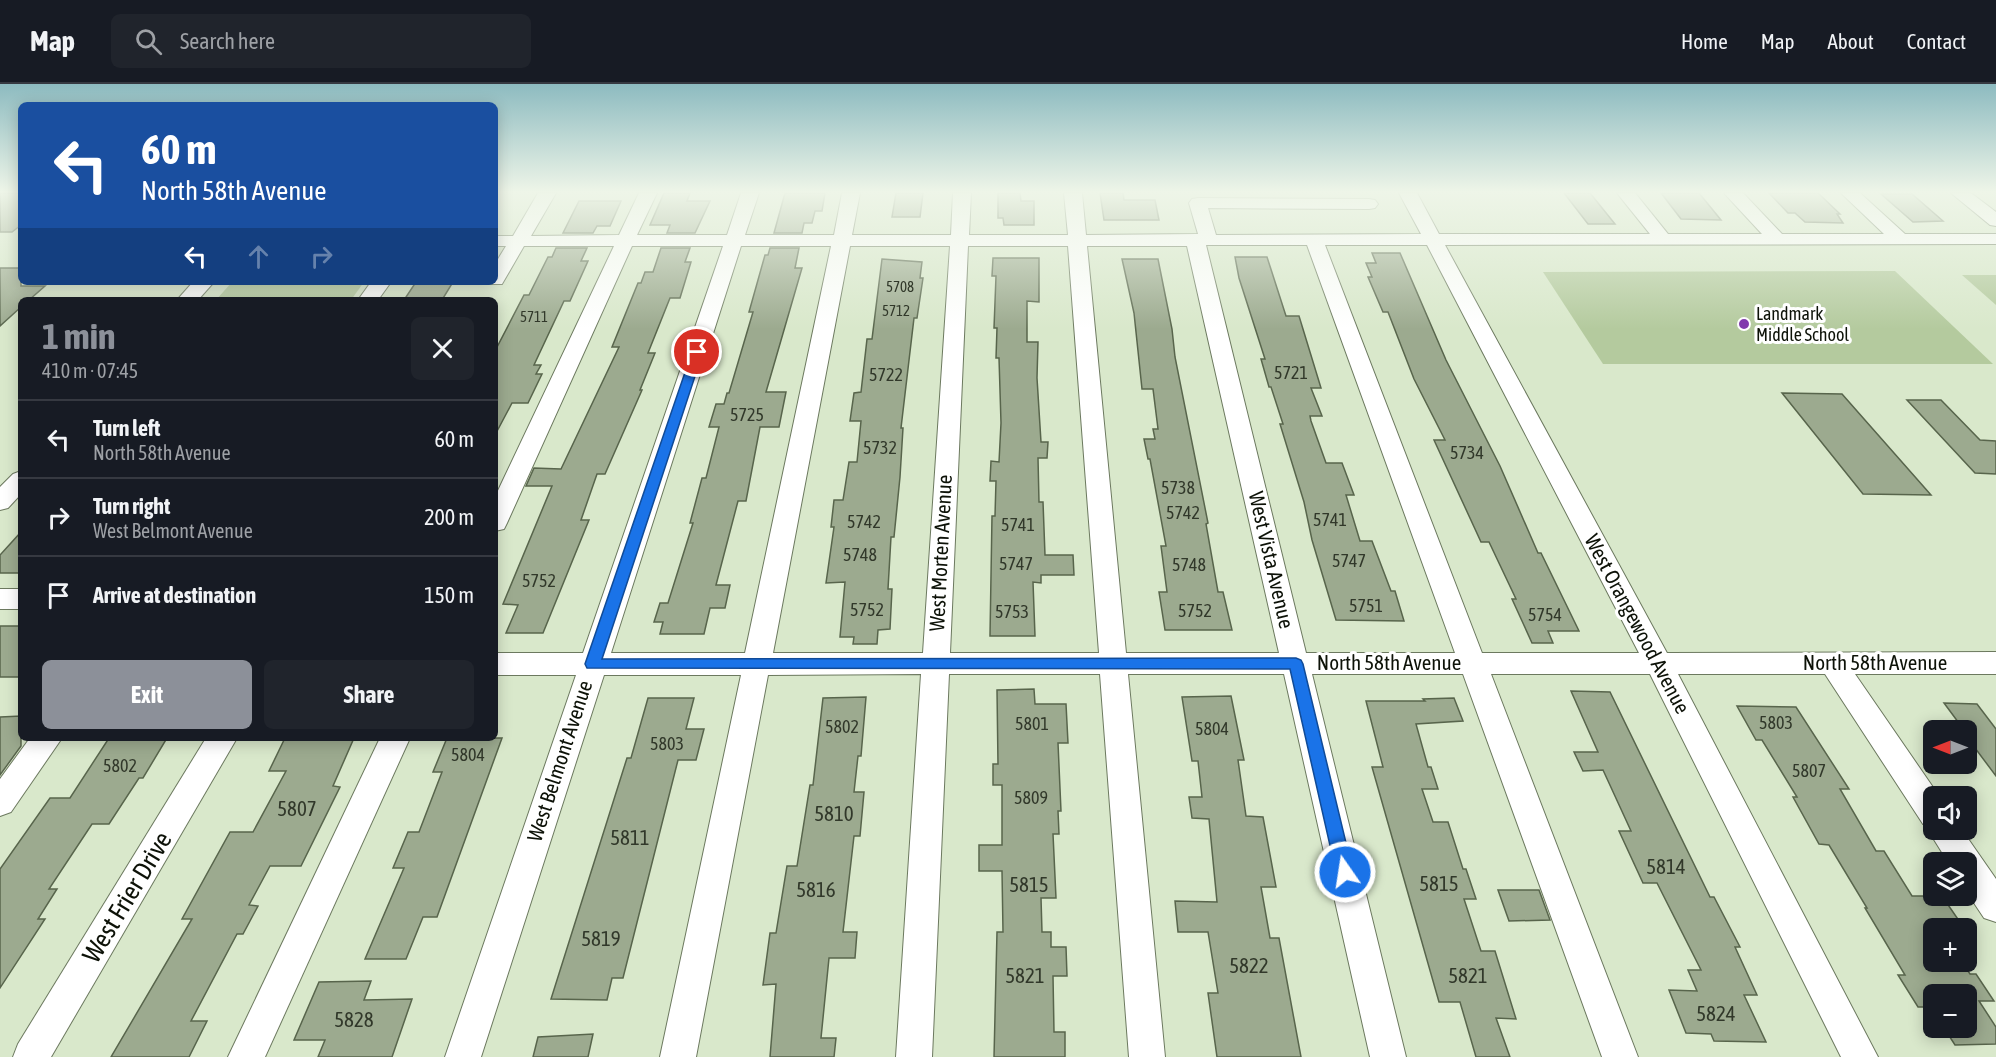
<!DOCTYPE html>
<html lang="en">
<head>
<meta charset="utf-8">
<style>
	body { margin:0; font-family:"Asap Condensed",sans-serif; background:#20242c; color:#f1f3f6; height:100vh; display:flex; flex-direction:column; font-size:22px; white-space:nowrap }
	* { box-sizing:border-box; margin:0 }
	p { font-size:20px; color:#9ea1a6 }
	.icon { flex:none; width:33px; height:33px; fill:none; stroke:currentColor; stroke-width:2; stroke-linecap:round; stroke-linejoin:round }
	.map { position:relative; flex:1; overflow:hidden }
	.drawer { position:absolute; left:18px; top:213px; width:480px; height:444px; display:flex; flex-direction:column; background:#171b24; border-radius:9px; box-shadow:0 3px 15px #0003 }
	.drawer>* { flex:none }
	.banner { position:absolute; left:18px; top:18px; width:480px; height:183px; border-radius:9px; box-shadow:0 3px 15px #0003; background:#1a4fa0; color:#fff; overflow:hidden }
	.needle { width:39px; rotate:270deg }
	.tools { position:absolute; left:1923px; top:636px; display:grid; gap:12px }
	.tools a { display:grid; place-items:center; width:54px; height:54px; border-radius:9px; background:#171b24; box-shadow:0 3px 15px #0003; font-size:30px }
	.pin { position:absolute; display:grid; place-items:center; width:51px; height:51px; color:#fff; margin:-26px; border:3px solid #fff; border-radius:50%; box-shadow:0 2px 6px #0007 }
	.me { position:absolute; width:66px; margin:-33px; rotate:347deg; stroke-linejoin:round; filter:drop-shadow(0 0 4px #0008) }
	.turn { display:flex; align-items:center; gap:21px; height:126px; padding:0 24px; font-size:27px }
	.turn .icon { width:78px; height:78px; stroke-width:2.5 }
	.turn b { display:block; font-size:42px; line-height:51px }
	.lanes { display:flex; align-items:center; height:57px; padding:0 24px; background:#0003; justify-content:center; gap:30px; direction:ltr }
	.lanes .off { opacity:.35 }
	.round { display:grid; place-items:center; flex:none; width:63px; height:63px; border-radius:9px; background:#20242c }
	.headline { display:flex; align-items:center; justify-content:space-between; height:102px; padding:0 24px }
	h1 { font-size:36px; font-weight:700; line-height:45px; color:#8c9099 }
	.cta { display:flex; gap:12px; margin-top:auto; padding:12px 24px }
	.cta a { flex:1; height:69px; border-radius:9px; background:#8c9099; color:#fff; font-size:24px; font-weight:700; line-height:69px; text-align:center }
	.cta a+a { background:#20242c; color:#f1f3f6 }
	ul { padding:0; list-style:none }
	li { display:flex; align-items:center; gap:18px; height:78px; padding:0 24px; border-top:2px solid #363941 }
	li div { flex:1 }
	li b { display:block; font-size:22px }
	li em { font-style:normal }
	header { display:flex; align-items:center; gap:36px; box-sizing:border-box; height:84px; padding:0 30px; background:#171b24; border-bottom:2px solid #363941 }
	header strong { font-size:28px }
	nav { display:flex; gap:33px; margin-inline-start:auto; font-size:21px }
	.search { width:420px; height:54px; background:#20242c; display:flex; align-items:center; gap:15px; box-sizing:border-box; padding:0 21px; border-radius:9px; color:#9ea1a6; font-size:22px }
	.map>svg:first-child { display:block }
	.green { fill:#b4ca9e }
	.building { fill:#9caa8f; stroke:#58654c; stroke-width:1.5 }
	.lines { fill:none; stroke-linecap:round; stroke-linejoin:round }
	.minor-casing { stroke:#6c795f; stroke-width:2 }
	.minor { fill:#fff; fill-rule:evenodd }
	.route { fill:#1a73e8; stroke:#114b97; stroke-width:1.5 }
	.poi-dot { fill:#813aad; stroke:#fff; stroke-width:2 }
	.labels { text-anchor:middle; stroke-width:6; stroke-linejoin:round; paint-order:stroke }
	.far-number-label { font-size:15px; fill:#31382a }
	.far-poi-label { font-size:18px; fill:#0d1208; stroke:#fff; text-anchor:start }
	.number-label { font-size:18px; fill:#31382a }
	.street-label { font-size:21px; fill:#0d1208; stroke:#fff }
	.near-number-label { font-size:21px; fill:#31382a }
	.near-street-label { font-size:26px; fill:#0d1208; stroke:#fff }
</style>
</head>
<body>
<header>
<strong>Map</strong>
<div class="search"><svg class="icon" aria-label="search" viewBox="0 0 24 24"><circle cx="10" cy="10" r="6"/><path d="M15 15l6 6"/></svg>Search here</div>
<nav><a>Home</a><a>Map</a><a>About</a><a>Contact</a></nav>
</header>
<div class="map">
<svg width="1996" height="973" viewBox="0 0 1996 973">
	<rect width="100%" height="100%" fill="#d9e8cb"/>
	<g class="green">
		<polygon points="1895,187 1993,280 1603,280 1543,188"/>
		<polygon points="1962,191 1996,191 1996,221"/>
		<polygon points="232,198 364,198 351,216 216,216"/>
	</g>
	<g class="building">
		<polygon points="0,109 21,109 21,141 12,148 0,148"/>
		<polygon points="664,109 690,109 687,117 710,117 695,149 667,149 670,141 650,141"/>
		<polygon points="785,109 825,109 822,127 815,127 812,139 804,139 802,149 774,149"/>
		<polygon points="896,109 923,109 920,133 892,133"/>
		<polygon points="998,109 1020,109 1021,117 1034,117 1034,141 1004,141 1003,134 998,134"/>
		<polygon points="1100,109 1123,109 1124,116 1155,116 1159,136 1104,136"/>
		<polygon points="1564,109 1590,109 1615,140 1588,140"/>
		<polygon points="1661,109 1699,109 1721,136 1681,135"/>
		<polygon points="1769,109 1818,109 1840,130 1837,130 1843,139 1805,138 1795,129 1788,129"/>
		<polygon points="1881,110 1912,110 1943,137 1913,138"/>
		<polygon points="579,117 621,117 610,142 597,142 593,149 563,149"/>
		<polygon points="556,164 587,164 581,177 588,177 570,217 564,217 534,281 541,281 536,290 542,290 528,319 512,319 495,351 495,267 524,211 529,211 548,173 552,173"/>
		<polygon points="661,164 690,164 685,178 691,178 680,214 670,214 648,269 655,269 640,306 642,306 605,390 597,390 581,436 589,436 543,549 506,549 518,521 503,520 552,402 526,402 534,384 561,385 619,263 612,263 638,199 641,199 645,188 653,188"/>
		<polygon points="770,164 799,164 795,184 802,184 766,308 786,308 779,343 760,343 746,417 738,417 716,501 730,501 725,524 710,524 704,550 660,550 663,538 654,538 660,519 668,519 693,439 690,439 702,394 706,394 719,343 709,343 716,320 724,320 727,309 729,309 753,228 749,228 765,171 768,171"/>
		<polygon points="1372,169 1400,169 1446,276 1500,382 1538,469 1541,469 1579,547 1548,547 1553,559 1532,559 1512,515 1516,515 1489,458 1481,458 1434,356 1445,356 1414,295 1388,228 1383,228 1368,193 1372,193 1366,179 1376,179"/>
		<polygon points="1235,173 1267,173 1286,232 1299,232 1321,304 1311,304 1322,332 1310,332 1311,337 1326,379 1342,379 1354,411 1346,411 1360,457 1372,457 1391,507 1395,507 1404,537 1336,536 1312,456 1304,418 1280,340 1283,340 1271,303 1269,303 1261,275 1265,275 1239,194"/>
		<polygon points="993,174 1039,174 1039,218 1027,217 1027,258 1038,258 1037,294 1041,358 1048,358 1047,374 1038,374 1039,418 1043,418 1045,471 1073,471 1074,491 1041,491 1041,499 1033,498 1035,552 990,552 992,432 995,432 996,397 990,397 991,377 999,378 1001,339 999,274 996,274 997,244 994,244 996,192 992,192"/>
		<polygon points="882,175 922,178 920,194 923,194 917,234 914,234 901,344 903,344 900,393 894,453 891,453 888,505 892,505 890,545 878,546 877,560 853,560 854,553 840,553 845,498 826,499 834,443 831,443 834,416 843,416 849,378 857,378 861,337 850,337 854,309 861,308 867,255 872,255"/>
		<polygon points="1122,175 1158,175 1172,245 1175,273 1208,439 1206,440 1218,508 1223,508 1232,546 1165,546 1159,508 1167,508 1161,462 1166,462 1150,375 1148,375 1144,355 1155,355 1153,345 1158,345 1153,305 1142,305 1134,229"/>
		<polygon points="0,184 21,184 21,202 45,202 29,216 21,216 21,223 0,242"/>
		<polygon points="416,198 453,198 442,216 404,216"/>
		<polygon points="1782,309 1842,310 1931,411 1863,410"/>
		<polygon points="1907,316 1941,316 1980,356 1996,357 1996,390 1975,389"/>
		<polygon points="21,448 21,489 0,489 0,471"/>
		<rect x="0" y="542" width="21" height="51"/>
		<polygon points="1034,605 1035,620 1066,620 1068,659 1058,659 1061,727 1058,727 1059,750 1053,750 1056,814 1041,814 1042,848 1051,848 1051,863 1066,863 1067,892 1053,892 1054,948 1065,948 1065,973 994,973 997,848 1003,848 1002,787 979,787 979,761 1002,761 1002,701 993,701 993,680 998,680 997,606"/>
		<polygon points="1571,607 1610,608 1710,813 1714,813 1740,863 1735,863 1757,911 1744,911 1766,958 1714,957 1711,950 1686,949 1669,906 1697,907 1688,886 1701,886 1657,799 1643,799 1619,747 1631,747 1603,686 1583,687 1574,668 1598,668"/>
		<polygon points="1231,612 1244,676 1238,676 1246,732 1263,733 1276,803 1261,803 1270,854 1279,854 1301,973 1217,973 1208,909 1218,909 1208,848 1178,848 1175,817 1217,818 1209,735 1192,734 1189,713 1202,713 1198,677 1192,677 1182,613"/>
		<polygon points="866,613 861,672 858,672 854,708 864,708 860,752 854,752 843,848 857,848 855,874 829,874 821,954 836,954 834,973 770,973 776,900 763,901 770,849 776,849 787,782 797,782 810,701 813,701 823,614"/>
		<polygon points="648,614 694,614 686,645 704,645 696,676 678,676 623,894 612,894 607,916 551,915 627,674 631,674"/>
		<polygon points="1454,614 1463,637 1416,640 1428,683 1431,683 1438,705 1422,705 1433,738 1448,738 1463,785 1466,785 1476,815 1464,815 1481,867 1495,867 1516,935 1496,934 1510,973 1476,973 1460,918 1439,918 1372,683 1383,683 1366,617 1425,617 1423,615"/>
		<polygon points="1944,619 1977,620 1996,645 1996,692 1966,652 1966,646 1964,646"/>
		<polygon points="1737,622 1796,623 1849,705 1840,705 1876,767 1884,767 1912,812 1942,812 1964,844 1934,844 1934,878 1962,878 1970,890 1976,890 1994,917 1979,917 1996,943 1996,960 1955,961 1944,944 1966,944 1966,910 1934,910 1934,926 1932,923 1918,923 1898,891 1905,891 1865,824 1867,824 1829,761 1819,760 1793,713 1797,713 1762,656 1756,656"/>
		<polygon points="21,632 21,662 0,691 0,633"/>
		<polygon points="109,654 167,654 143,694 139,694 109,740 92,740 49,805 57,805 38,835 45,835 0,904 0,785 50,714 70,714"/>
		<polygon points="285,654 354,654 333,702 340,703 301,782 270,782 249,821 258,822 243,850 237,850 191,937 207,937 189,973 111,973 192,835 182,835 230,748 253,748 286,687 269,687"/>
		<polygon points="447,654 502,654 437,833 423,833 406,875 365,875 404,784 393,784 408,748 419,748 442,688 433,688"/>
		<polygon points="1498,806 1539,806 1550,836 1509,837"/>
		<polygon points="371,897 364,916 412,915 392,973 318,973 325,956 294,956 319,898"/>
		<polygon points="593,950 588,973 533,973 538,953"/>
	</g>
	<g class="lines">
		<g class="minor-casing">
			<g id="minor">
				<path d="M538,109h18l-25,43 88,-1 20,-42h18l-20,42h90l14,-42h18l-14,42h89l8,-42h18l-8,42h99l2,-42h18l-2,42h99l-4,-42h18l4,42 112,-1 -9,-31 3,-4 6,-1 171,1 6,1 3,4 -3,4 -6,1 -161,-1 8,27 205,-1 -22,-41h18l22,41h211l-33,-41h18l33,41h94l-38,-41h19l39,41h102l-43,-41h19l45,41h91v10l-551,1 222,408 329,-1v22h-141l84,122h-5v34h28l34,49v43l-12,-4 -18,-27v-29h-18l-20,-32 2,-4 -7,-2 -98,-150h-147l200,383h-37l-191,-383h-159l147,383h-36l-139,-383h-151l94,383h-36l-86,-383h-156l37,383h-36l-29,-383h-151l-17,383h-36l25,-383 -153,1 -72,382h-36l81,-382h-137l-123,382h-36l131,-382h-81v-22h88l140,-407h-91l-125,277 -3,6 -9,2v-34l119,-251h-90l-22,38h-14l-1,-2h8v-18l11,-18h-11v-10h18zM1206,161h101l148,408h-149zM1325,161h102l212,408h-157zM741,162h90l-86,407h-134zM850,162h100l-27,407h-150zM968,162h100l31,407h-149zM1087,162h100l92,407h-153z"/>
				<polygon points="1951,109 1971,109 1996,128 1996,142 1990,141"/>
				<polygon points="193,198 214,198 198,216 177,216"/>
				<polygon points="371,198 391,198 378,216 358,216"/>
				<polygon points="21,387 21,410 8,424 0,426 0,403 13,390"/>
				<rect x="0" y="505" width="21" height="20"/>
				<polygon points="30,654 62,654 11,728 0,732 0,695"/>
				<polygon points="206,654 237,654 51,973 13,973 18,960"/>
				<polygon points="380,654 410,654 265,973 228,973"/>
			</g>
		</g>
		<use href="#minor" class="minor"/>
	</g>
	<linearGradient id="sky" x2="0" y2="1"><stop stop-color="#8dbbc0"/><stop offset="0.44" stop-color="#eef5e8"/><stop offset="1" stop-color="#eef5e8" stop-opacity="0"/></linearGradient>
	<rect width="1996" height="245" fill="url(#sky)"/>
	<polygon class="route" points="697,265 703,268 602,575 1296,574 1301,576 1303,580 1353,788 1351,793 1345,796 1339,793 1336,788 1290,585 587,584 585,580 692,268"/>
	<circle class="poi-dot" cx="1744" cy="240" r="6"/>
	<g class="labels">
		<g class="far-number-label">
			<text x="900" y="208">5708</text>
			<text x="896" y="232">5712</text>
			<text x="534" y="238">5711</text>
		</g>
		<g class="far-poi-label">
			<text x="1756" y="236">Landmark<tspan x="1756" dy="21">Middle School</tspan></text>
		</g>
		<g class="number-label">
			<text x="1291" y="295">5721</text>
			<text x="886" y="297">5722</text>
			<text x="747" y="337">5725</text>
			<text x="880" y="370">5732</text>
			<text x="1467" y="375">5734</text>
			<text x="1178" y="410">5738</text>
			<text x="1183" y="435">5742</text>
			<text x="1330" y="442">5741</text>
			<text x="864" y="444">5742</text>
			<text x="1018" y="447">5741</text>
			<text x="860" y="477">5748</text>
			<text x="1349" y="483">5747</text>
			<text x="1016" y="486">5747</text>
			<text x="1189" y="487">5748</text>
			<text x="539" y="503">5752</text>
			<text x="1366" y="528">5751</text>
			<text x="867" y="532">5752</text>
			<text x="1195" y="533">5752</text>
			<text x="1012" y="534">5753</text>
			<text x="1545" y="537">5754</text>
			<text x="1776" y="645">5803</text>
			<text x="1032" y="646">5801</text>
			<text x="842" y="649">5802</text>
			<text x="1212" y="651">5804</text>
			<text x="667" y="666">5803</text>
			<text x="468" y="677">5804</text>
			<text x="120" y="688">5802</text>
			<text x="1809" y="693">5807</text>
			<text x="1031" y="720">5809</text>
		</g>
		<g class="street-label">
			<text transform="translate(941 469) rotate(-87)" y="7">West Morten Avenue</text>
			<text transform="translate(1271 476) rotate(77)" y="7">West Vista Avenue</text>
			<text transform="translate(1637 540) rotate(62)" y="7">West Orangewood Avenue</text>
			<text x="1389" y="586">North 58th Avenue</text>
			<text x="1875" y="586">North 58th Avenue</text>
			<text transform="translate(560 677) rotate(-72)" y="7">West Belmont Avenue</text>
		</g>
		<g class="near-number-label">
			<text x="297" y="732">5807</text>
			<text x="834" y="737">5810</text>
			<text x="630" y="761">5811</text>
			<text x="1666" y="790">5814</text>
			<text x="1439" y="807">5815</text>
			<text x="1029" y="808">5815</text>
			<text x="816" y="813">5816</text>
			<text x="601" y="862">5819</text>
			<text x="1249" y="889">5822</text>
			<text x="1025" y="899">5821</text>
			<text x="1468" y="899">5821</text>
			<text x="1716" y="937">5824</text>
			<text x="354" y="943">5828</text>
		</g>
		<g class="near-street-label">
			<text transform="translate(127 813) rotate(-59)" y="9">West Frier Drive</text>
		</g>
	</g>
</svg>
<div class="tools">
<a><svg class="needle" viewBox="-14 -14 28 28"><path d="M0-13l5 13h-10z" fill="#e53935"/><path d="M0 13l5-13h-10z" fill="#9ea1a6"/></svg></a>
<a><svg class="icon" aria-label="sound" viewBox="0 0 24 24"><path d="M4 9h4l5-4v14l-5-4H4zM17 9q2 3 0 6"/></svg></a>
<a><svg class="icon" aria-label="layers" viewBox="0 0 24 24"><path d="M12 4l9 5-9 5-9-5zM3 14l9 5 9-5"/></svg></a>
<a>+</a>
<a>−</a>
</div>
<div class="pin" style="left:697px;top:268px;background:#d93025"><svg class="icon" aria-label="arrive" viewBox="0 0 24 24"><path d="M6 21V4h12l-3 4 3 4H6"/></svg></div>
<svg class="me" style="left:1345px;top:788px" viewBox="-20 -20 40 40"><circle r="17" fill="#1a73e8" stroke="#fff" stroke-width="3"/><path d="M0-11L8 9 0 5-8 9z" fill="#fff"/></svg>
<div class="banner">
<div class="turn"><svg class="icon" aria-label="left" viewBox="0 0 24 24"><path d="M17 20v-9H6M10 6l-5 5 5 5"/></svg><div><b>60 m</b>North 58th Avenue</div></div>
<div class="lanes"><svg class="icon" aria-label="left" viewBox="0 0 24 24"><path d="M17 20v-9H6M10 6l-5 5 5 5"/></svg><svg class="icon off" aria-label="ahead" viewBox="0 0 24 24"><path d="M12 20V5M6 11l6-6 6 6"/></svg><svg class="icon off" aria-label="right" viewBox="0 0 24 24"><path d="M7 20v-9h11M14 6l5 5-5 5"/></svg></div>
</div>
<section class="drawer">
<div class="headline"><div><h1>1 min</h1><p>410 m · 07:45</p></div><a class="round"><svg class="icon" aria-label="close" viewBox="0 0 24 24"><path d="M6 6l12 12M18 6L6 18"/></svg></a></div>
<ul>
<li><svg class="icon" aria-label="left" viewBox="0 0 24 24"><path d="M17 20v-9H6M10 6l-5 5 5 5"/></svg><div><b>Turn left</b><p>North 58th Avenue</p></div><em>60 m</em></li>
<li><svg class="icon" aria-label="right" viewBox="0 0 24 24"><path d="M7 20v-9h11M14 6l5 5-5 5"/></svg><div><b>Turn right</b><p>West Belmont Avenue</p></div><em>200 m</em></li>
<li><svg class="icon" aria-label="arrive" viewBox="0 0 24 24"><path d="M6 21V4h12l-3 4 3 4H6"/></svg><div><b>Arrive at destination</b></div><em>150 m</em></li>
</ul>
<div class="cta"><a>Exit</a><a>Share</a></div>
</section>
</div>
</body>
</html>
